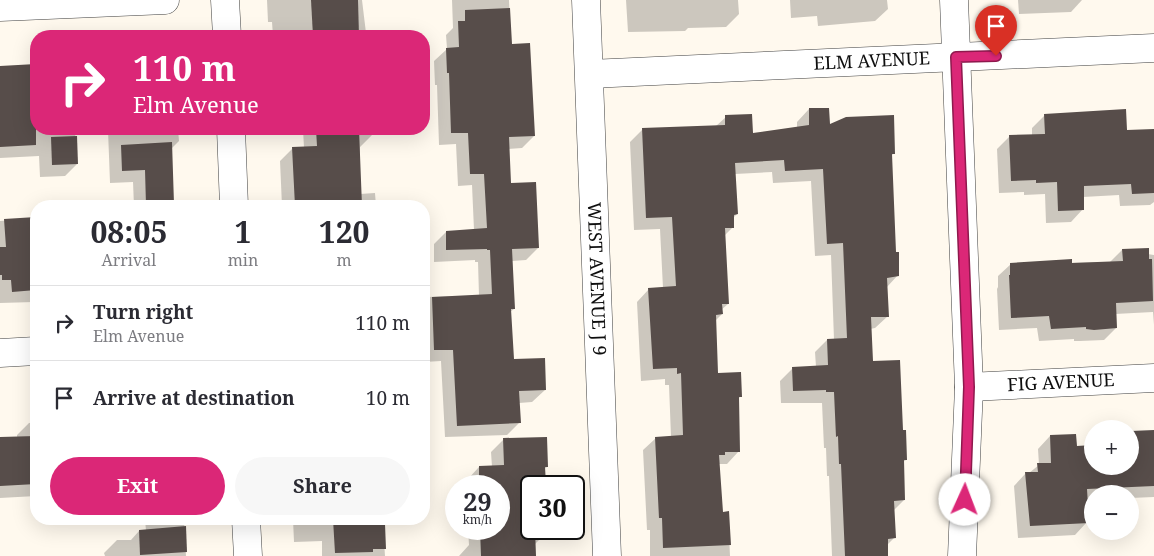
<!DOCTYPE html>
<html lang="en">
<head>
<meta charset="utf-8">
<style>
	body { margin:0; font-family:"Noto Serif",serif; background:#f7f7f7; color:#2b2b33; height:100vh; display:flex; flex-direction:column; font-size:19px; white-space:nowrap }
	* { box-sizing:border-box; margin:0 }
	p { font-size:16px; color:#7c7c81 }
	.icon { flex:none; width:28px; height:28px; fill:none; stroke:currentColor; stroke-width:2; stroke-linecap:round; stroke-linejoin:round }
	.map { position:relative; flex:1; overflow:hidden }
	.details { position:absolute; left:30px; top:200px; width:400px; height:325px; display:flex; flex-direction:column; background:#fff; border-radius:20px; box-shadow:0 5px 20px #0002 }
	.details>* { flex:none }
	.top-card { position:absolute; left:30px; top:30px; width:400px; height:105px; border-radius:20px; box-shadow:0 5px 20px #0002; background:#db2777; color:#fff; overflow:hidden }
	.fabs { position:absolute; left:1084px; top:420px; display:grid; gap:10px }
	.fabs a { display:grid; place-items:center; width:55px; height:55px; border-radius:50%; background:#fff; box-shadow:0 5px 20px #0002; font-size:25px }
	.speed { position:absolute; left:445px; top:475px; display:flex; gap:10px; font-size:25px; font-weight:700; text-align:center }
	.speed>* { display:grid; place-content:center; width:65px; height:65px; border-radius:50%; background:#fff; box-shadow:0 5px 20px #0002; line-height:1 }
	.speed small { font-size:12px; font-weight:400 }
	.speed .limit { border:2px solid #111; border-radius:8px; background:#fff; color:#111 }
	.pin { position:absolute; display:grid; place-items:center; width:42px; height:42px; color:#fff; margin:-51px -21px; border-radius:50% 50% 50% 0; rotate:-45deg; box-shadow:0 0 5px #0007 }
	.pin .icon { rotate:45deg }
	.me { position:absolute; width:55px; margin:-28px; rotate:2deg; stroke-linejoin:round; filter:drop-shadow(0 0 4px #0008) }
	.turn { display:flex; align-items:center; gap:18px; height:105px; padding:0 20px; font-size:22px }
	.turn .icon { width:65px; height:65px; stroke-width:2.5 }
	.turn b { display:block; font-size:35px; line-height:42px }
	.eta { display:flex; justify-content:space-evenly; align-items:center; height:85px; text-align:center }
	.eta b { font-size:30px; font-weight:700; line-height:35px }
	.primary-button { display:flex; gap:10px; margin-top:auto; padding:10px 20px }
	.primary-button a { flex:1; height:58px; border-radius:30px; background:#db2777; color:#fff; font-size:20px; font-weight:700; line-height:58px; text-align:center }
	.primary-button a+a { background:#f7f7f7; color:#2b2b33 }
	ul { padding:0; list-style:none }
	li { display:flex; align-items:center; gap:15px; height:75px; padding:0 20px; border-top:1px solid #e1e1e2 }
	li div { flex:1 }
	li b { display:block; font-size:19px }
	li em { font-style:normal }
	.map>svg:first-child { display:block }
	.shadow { fill:#0003 }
	.building { fill:#574d4a }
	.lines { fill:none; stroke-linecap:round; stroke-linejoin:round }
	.minor-casing { stroke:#414141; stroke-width:29 }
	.minor { stroke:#fff; stroke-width:28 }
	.route-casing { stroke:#8e194d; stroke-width:12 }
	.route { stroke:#db2777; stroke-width:9 }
	.labels { text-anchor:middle; stroke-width:5; stroke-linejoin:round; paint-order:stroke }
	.street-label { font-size:18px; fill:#0e0e0e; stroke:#fff }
</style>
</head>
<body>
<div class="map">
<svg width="1154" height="556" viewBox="0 0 1154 556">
	<rect width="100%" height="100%" fill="#fff9ee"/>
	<g class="shadow">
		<polygon points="267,0 362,0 366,33 376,33 376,36 273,36 272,22 268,22"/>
		<polygon points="452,0 509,0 511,45 534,136 522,148 508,149 510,184 538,248 526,260 512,261 514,309 510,312 512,360 545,390 532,402 519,403 519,423 507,435 445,437 441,361 424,362 424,297 479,296 478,262 475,262 475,260 434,262 434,244 446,232 474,230 472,185 458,186 456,144 439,145 437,85 435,85 434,61 447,49 446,35 453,28"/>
		<polygon points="626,0 738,0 739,14 726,27 688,28 685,31 628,32"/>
		<polygon points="790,0 887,0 888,9 875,21 818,26 817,16 791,18"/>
		<polygon points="1018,0 1082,0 1071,12 1019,14"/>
		<polygon points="36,66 36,129 178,129 179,141 171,149 173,203 170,206 134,206 133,182 110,183 108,130 75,131 77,164 65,176 40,177 39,156 0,158 0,67"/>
		<polygon points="809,109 828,126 894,153 891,156 895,253 898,275 887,287 888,316 875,328 870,329 871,363 901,431 906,460 903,462 904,500 893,511 894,538 887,545 887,556 832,556 829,476 827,476 826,448 824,448 822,403 781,403 780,381 793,368 816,367 815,352 827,340 834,340 831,255 815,256 811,181 773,183 772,172 735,174 737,214 733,218 733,227 724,236 728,304 721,310 722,314 715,321 717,374 741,396 737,400 739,451 727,464 719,464 722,513 728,513 730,556 650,556 650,530 647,530 643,450 656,438 671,437 669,385 665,385 665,379 641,381 637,302 649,289 663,288 660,229 634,230 630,142 642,130 716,126 726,117 752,134 797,128 797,122"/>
		<polygon points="1045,115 1126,131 1154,130 1154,202 1150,205 1120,206 1119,195 1083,197 1083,209 1071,222 1046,223 1045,194 1024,195 1024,192 999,193 997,149 1010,136 1032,135 1032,128"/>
		<polygon points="303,129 372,129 372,135 360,147 360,194 375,193 376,206 282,206 280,161 293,148 304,148"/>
		<polygon points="36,218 36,299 34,302 0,303 0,221"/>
		<polygon points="1122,250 1154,255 1154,325 1153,312 1115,314 1116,328 1104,340 1080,341 1074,341 1074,339 1039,341 1037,328 999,330 997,289 998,287 998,276 1011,264 1110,262"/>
		<polygon points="36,422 36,496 0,498 0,439 17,438 17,435 29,423"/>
		<polygon points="1154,432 1154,497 1130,498 1130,494 1092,494 1092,500 1086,500 1087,522 1075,535 1018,538 1014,486 1026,473 1029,473 1039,465 1038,449 1050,436 1076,447 1092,447 1092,466 1130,466 1130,434 1132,433"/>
		<polygon points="504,439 547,467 544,469 545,486 531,486 531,529 545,529 546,533 535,544 535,556 459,556 469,545 468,529 499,529 499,486 467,486 467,480 479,467 492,467 491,452"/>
		<polygon points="145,519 184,519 186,556 105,556 104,553 117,540 131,540 139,531 146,531"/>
		<polygon points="293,519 376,519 376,525 383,525 385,556 322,556 322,541 294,542"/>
	</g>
	<g class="building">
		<polygon points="311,0 358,0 359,36 313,36"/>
		<polygon points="510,8 512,44 530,43 535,136 509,137 511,183 536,182 539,248 512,249 515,309 511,309 514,359 545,358 546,390 519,391 521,423 457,426 453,350 434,350 432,297 492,294 490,250 487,250 487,249 446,250 446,231 487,228 484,174 470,174 468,133 451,133 449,73 447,73 446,48 459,47 458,21 465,21 465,10"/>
		<polygon points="36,64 36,145 0,147 0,66"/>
		<polygon points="809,108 829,108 830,124 846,117 894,115 895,154 892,154 896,252 899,252 899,276 887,278 889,317 871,317 873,361 900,360 903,430 906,430 907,460 904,460 905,500 894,501 896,538 888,539 888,556 845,556 841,464 839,464 838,436 836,437 834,392 826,392 826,390 793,391 792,367 828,365 827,339 847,338 843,243 827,244 823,169 785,171 784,160 735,163 738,214 734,215 734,228 725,228 729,304 722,304 723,314 716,315 718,373 741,372 742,397 739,397 740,452 725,452 725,455 719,455 723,512 729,511 731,545 663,548 662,518 659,518 655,437 683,435 681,373 677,374 677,368 653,369 648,288 676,286 672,217 646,218 642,128 725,125 725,115 752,114 753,133 809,125"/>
		<polygon points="1126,109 1127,130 1154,129 1154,193 1132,194 1131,184 1084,186 1084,210 1058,211 1057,182 1036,183 1036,180 1011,181 1009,135 1045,134 1044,114"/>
		<polygon points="316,129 359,129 362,206 295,206 292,147 317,146"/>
		<polygon points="77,136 78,164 52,165 51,137"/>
		<polygon points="172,142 174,204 146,205 145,170 122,171 121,145"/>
		<polygon points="36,217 36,290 12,292 11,280 2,280 2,275 0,275 0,247 6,247 4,219"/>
		<polygon points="1149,248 1149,259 1152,259 1153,301 1116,303 1117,328 1094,330 1086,329 1086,327 1051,329 1049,316 1011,318 1009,275 1010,275 1010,263 1072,259 1072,263 1123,261 1122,249"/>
		<polygon points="1154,430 1154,486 1087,489 1089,523 1030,526 1025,472 1038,472 1037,463 1051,463 1050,435 1076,434 1077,446 1092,445 1092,466 1130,466 1131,431"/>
		<polygon points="36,436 36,484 0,486 0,437"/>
		<polygon points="547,437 548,467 545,467 546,484 544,486 531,486 531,529 535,529 536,556 481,556 480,529 499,529 499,486 479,486 479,466 504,465 503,438"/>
		<polygon points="333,519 372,519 372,524 385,524 386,549 373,549 373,552 335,553"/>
		<polygon points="186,526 187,552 140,555 139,530"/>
	</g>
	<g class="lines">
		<g class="minor-casing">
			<g id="minor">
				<polyline points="225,0 227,36"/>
				<path id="s1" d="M586,0l21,556"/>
				<polyline points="954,0 969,387 962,556"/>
				<polyline points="0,7 165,0"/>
				<path id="s2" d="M590,74l564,-26"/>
				<polyline points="231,129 234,206"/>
				<polyline points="0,353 36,351"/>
				<path id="s3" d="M969,387l185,-9"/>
				<polyline points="246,519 248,556"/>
			</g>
		</g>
		<use href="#minor" class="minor"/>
	</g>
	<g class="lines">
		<g class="route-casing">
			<polyline id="route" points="965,500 969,387 956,57 996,56"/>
		</g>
		<use href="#route" class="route"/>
	</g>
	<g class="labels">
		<g class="street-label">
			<text dy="6" stroke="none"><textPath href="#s2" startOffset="282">ELM AVENUE</textPath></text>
			<text dy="6" stroke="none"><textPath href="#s1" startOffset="279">WEST AVENUE J 9</textPath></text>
			<text dy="6" stroke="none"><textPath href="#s3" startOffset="92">FIG AVENUE</textPath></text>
		</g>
	</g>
</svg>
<div class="fabs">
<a>+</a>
<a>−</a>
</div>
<div class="speed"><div>29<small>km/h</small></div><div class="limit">30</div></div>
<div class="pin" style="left:996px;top:56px;background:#d93025"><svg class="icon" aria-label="arrive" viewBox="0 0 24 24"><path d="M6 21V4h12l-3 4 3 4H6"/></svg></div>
<svg class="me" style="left:965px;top:500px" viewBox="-20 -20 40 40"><circle r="19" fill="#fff"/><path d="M0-13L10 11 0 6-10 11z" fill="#db2777"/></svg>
<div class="top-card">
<div class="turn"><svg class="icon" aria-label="right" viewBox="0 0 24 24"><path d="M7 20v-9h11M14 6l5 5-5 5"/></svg><div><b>110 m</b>Elm Avenue</div></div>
</div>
<section class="details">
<div class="eta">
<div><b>08:05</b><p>Arrival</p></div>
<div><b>1</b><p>min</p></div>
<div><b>120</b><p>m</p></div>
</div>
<ul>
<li><svg class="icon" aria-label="right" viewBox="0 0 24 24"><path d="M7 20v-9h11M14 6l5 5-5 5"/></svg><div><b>Turn right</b><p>Elm Avenue</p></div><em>110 m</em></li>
<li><svg class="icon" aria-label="arrive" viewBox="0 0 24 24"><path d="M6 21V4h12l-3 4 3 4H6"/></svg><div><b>Arrive at destination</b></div><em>10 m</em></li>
</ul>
<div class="primary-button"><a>Exit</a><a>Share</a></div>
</section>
</div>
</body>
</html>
